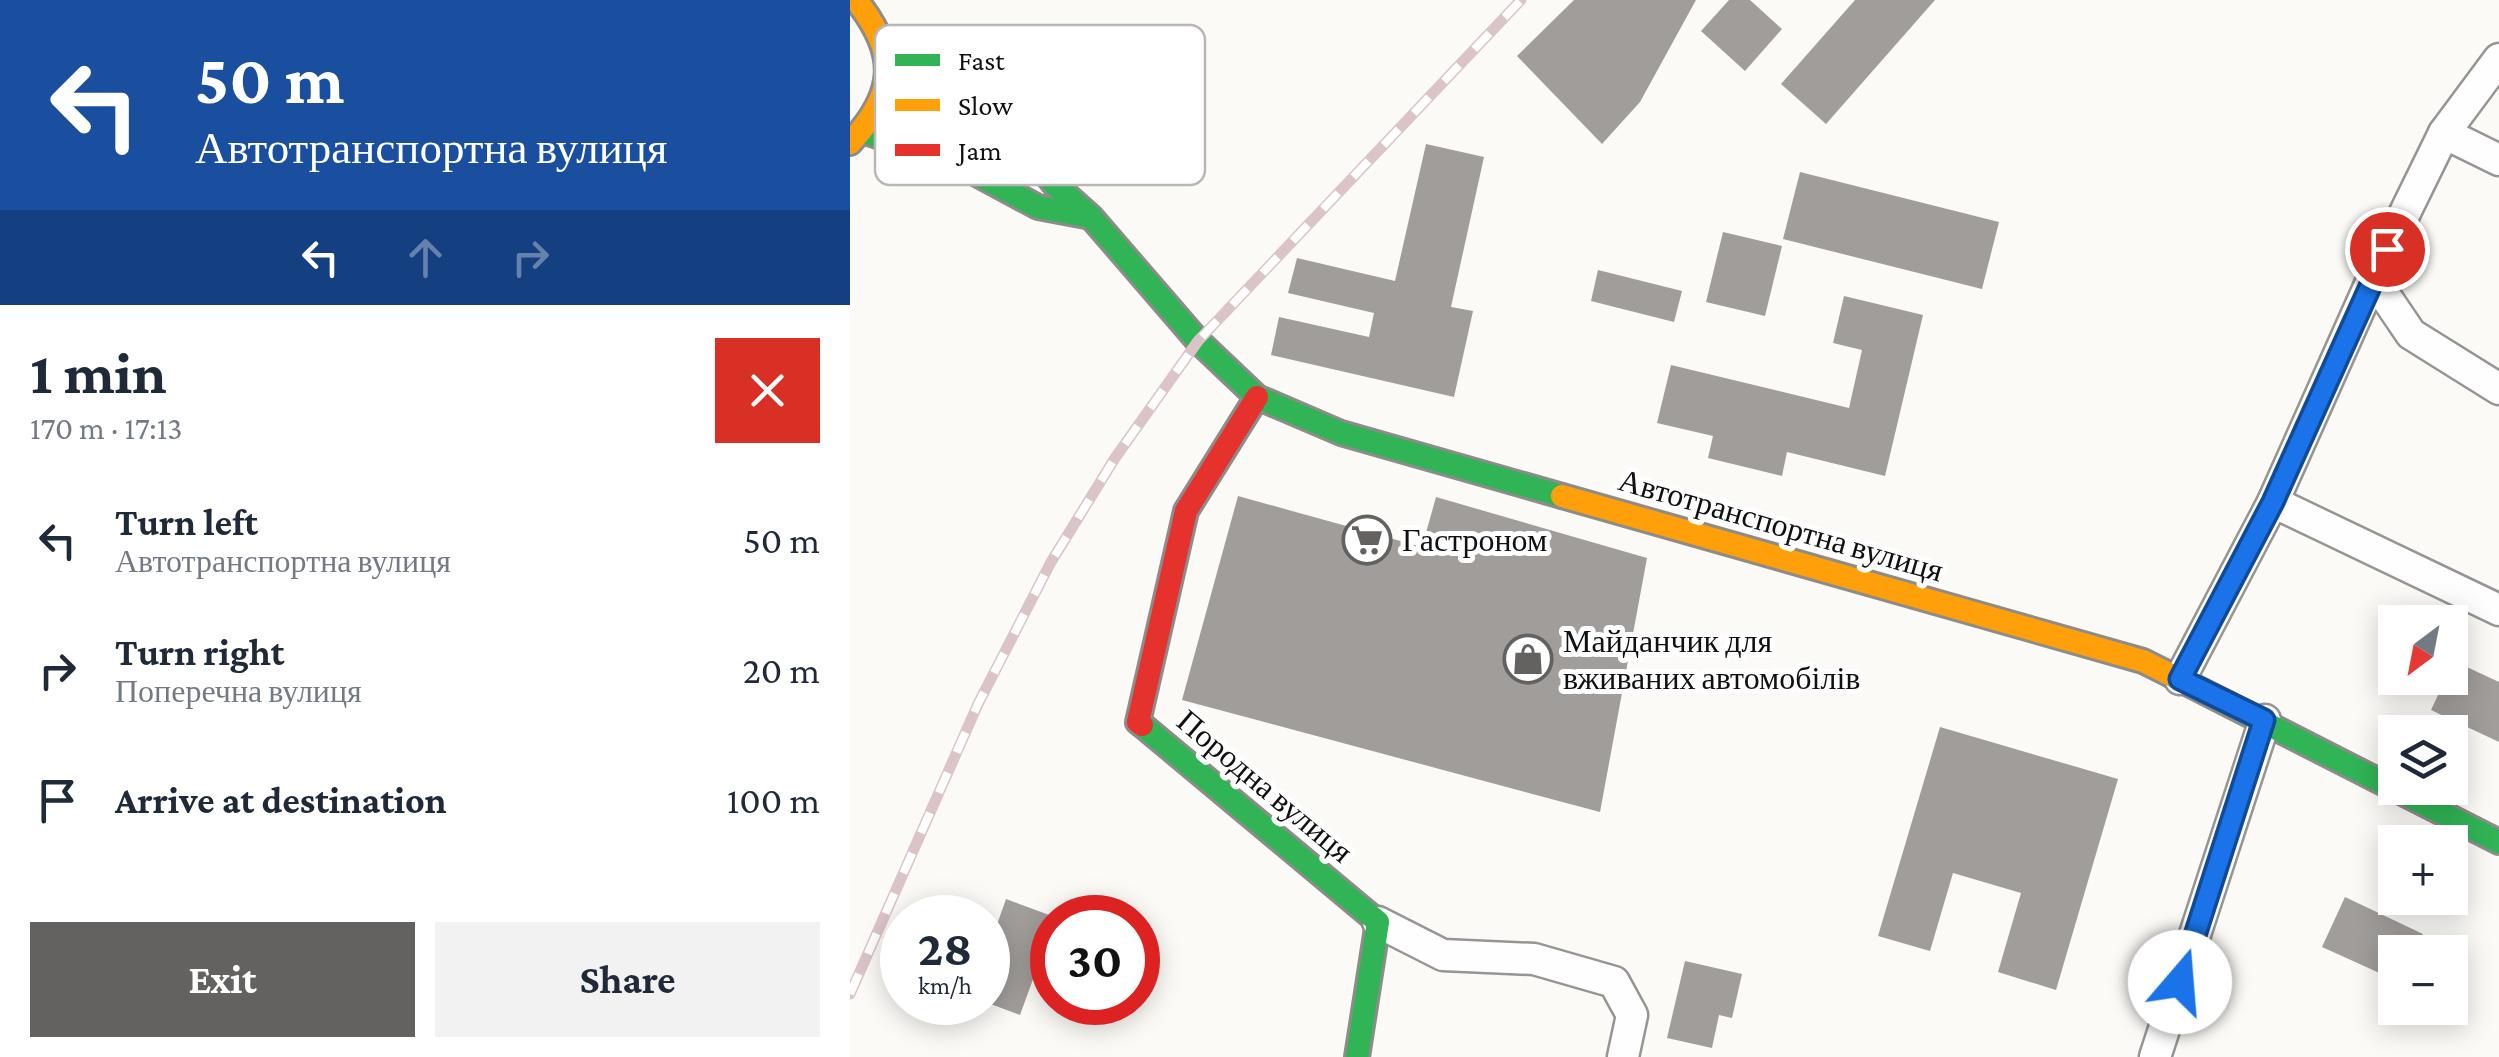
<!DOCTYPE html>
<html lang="en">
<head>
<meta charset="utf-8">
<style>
	body { margin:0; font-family:"Crimson Pro",serif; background:#f2f2f3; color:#1f2937; height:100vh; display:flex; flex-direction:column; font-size:38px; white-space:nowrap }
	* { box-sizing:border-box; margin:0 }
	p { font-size:32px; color:#747a83 }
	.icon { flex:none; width:55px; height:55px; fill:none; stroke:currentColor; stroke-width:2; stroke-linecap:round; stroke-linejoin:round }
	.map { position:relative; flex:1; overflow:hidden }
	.side { display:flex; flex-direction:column; background:#fff; width:850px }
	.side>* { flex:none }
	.banner { background:#1a4fa0; color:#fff; overflow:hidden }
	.needle { width:65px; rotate:212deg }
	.fabs { position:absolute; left:1528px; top:605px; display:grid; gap:20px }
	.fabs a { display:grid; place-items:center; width:90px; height:90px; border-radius:0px; background:#fff; box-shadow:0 5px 25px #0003; font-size:50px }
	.speed { position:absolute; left:30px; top:895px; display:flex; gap:20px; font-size:50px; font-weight:700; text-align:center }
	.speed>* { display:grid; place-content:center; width:130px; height:130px; border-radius:50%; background:#fff; box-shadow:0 5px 25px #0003; line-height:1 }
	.speed small { font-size:25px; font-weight:400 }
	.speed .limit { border:15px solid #d22; background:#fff; color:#111 }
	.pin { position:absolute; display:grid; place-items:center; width:85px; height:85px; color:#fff; margin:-42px; border:5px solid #fff; border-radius:50%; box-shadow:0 2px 10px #0007 }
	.me { position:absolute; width:110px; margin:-55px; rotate:18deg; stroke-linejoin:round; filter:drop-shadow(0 0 8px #0008) }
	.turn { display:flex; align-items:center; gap:35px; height:210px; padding:0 30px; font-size:45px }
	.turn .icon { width:130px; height:130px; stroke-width:2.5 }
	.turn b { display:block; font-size:70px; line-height:85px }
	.lanes { display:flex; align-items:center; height:95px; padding:0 30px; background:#0003; justify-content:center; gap:50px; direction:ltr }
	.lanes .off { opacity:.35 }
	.round { display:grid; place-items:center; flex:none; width:105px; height:105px; border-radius:0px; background:#f2f2f3 }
	.headline { display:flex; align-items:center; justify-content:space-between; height:170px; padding:0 30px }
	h1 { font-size:60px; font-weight:700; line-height:75px }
	.button { display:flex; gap:20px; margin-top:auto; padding:20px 30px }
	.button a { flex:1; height:115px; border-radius:0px; background:#636260; color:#fff; font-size:40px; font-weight:700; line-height:115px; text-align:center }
	.button a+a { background:#f2f2f3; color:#1f2937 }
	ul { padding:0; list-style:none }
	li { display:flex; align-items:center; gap:30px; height:130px; padding:0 30px }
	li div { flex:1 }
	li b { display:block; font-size:38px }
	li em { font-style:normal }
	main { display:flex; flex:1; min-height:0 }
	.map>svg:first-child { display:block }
	.building { fill:#a09d9b }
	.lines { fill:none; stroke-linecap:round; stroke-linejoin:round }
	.street-casing { stroke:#969594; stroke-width:35 }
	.fast-casing { stroke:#8d8c8a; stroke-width:28 }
	.slow-casing { stroke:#8d8c8a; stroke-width:28 }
	.jam-casing { stroke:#8d8c8a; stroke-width:28 }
	.street { stroke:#fffefe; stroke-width:30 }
	.fast { stroke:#30b455; stroke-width:22 }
	.slow { stroke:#ff9f0a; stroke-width:22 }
	.jam { stroke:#e5322d; stroke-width:22 }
	.rail-casing { stroke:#dac4c7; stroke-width:11 }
	.rail { stroke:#fff; stroke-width:8; stroke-dasharray:22; stroke-linecap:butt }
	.route-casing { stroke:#114b97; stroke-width:25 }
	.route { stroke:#1a73e8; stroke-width:18 }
	.labels { text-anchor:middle; stroke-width:10; stroke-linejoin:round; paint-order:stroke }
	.street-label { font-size:32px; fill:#101010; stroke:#fff }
	.poi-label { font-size:32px; fill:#101010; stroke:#fff; text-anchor:start }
	.key { fill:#fff; stroke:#b7b7b7; stroke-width:2.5 }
	.key-label { font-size:28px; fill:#101010 }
</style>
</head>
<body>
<main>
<section class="side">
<div class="banner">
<div class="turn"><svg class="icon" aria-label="left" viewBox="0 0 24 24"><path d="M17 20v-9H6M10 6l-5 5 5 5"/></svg><div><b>50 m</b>Автотранспортна вулиця</div></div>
<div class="lanes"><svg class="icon" aria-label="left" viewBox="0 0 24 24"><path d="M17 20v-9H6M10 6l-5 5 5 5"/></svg><svg class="icon off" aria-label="ahead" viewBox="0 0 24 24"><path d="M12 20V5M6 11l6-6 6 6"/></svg><svg class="icon off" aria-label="right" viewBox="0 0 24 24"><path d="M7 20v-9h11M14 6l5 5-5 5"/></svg></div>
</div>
<div class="headline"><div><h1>1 min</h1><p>170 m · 17:13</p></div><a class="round" style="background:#d93025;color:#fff"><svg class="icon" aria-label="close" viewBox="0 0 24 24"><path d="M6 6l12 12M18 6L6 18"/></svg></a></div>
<ul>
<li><svg class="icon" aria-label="left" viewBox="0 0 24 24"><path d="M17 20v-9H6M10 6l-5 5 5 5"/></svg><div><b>Turn left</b><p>Автотранспортна вулиця</p></div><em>50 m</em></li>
<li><svg class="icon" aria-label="right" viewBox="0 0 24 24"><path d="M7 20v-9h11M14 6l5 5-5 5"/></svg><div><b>Turn right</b><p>Поперечна вулиця</p></div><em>20 m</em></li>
<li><svg class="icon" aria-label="arrive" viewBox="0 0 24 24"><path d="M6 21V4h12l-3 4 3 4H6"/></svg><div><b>Arrive at destination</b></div><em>100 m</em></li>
</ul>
<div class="button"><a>Exit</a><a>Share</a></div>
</section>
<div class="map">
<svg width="1649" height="1057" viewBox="0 0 1649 1057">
	<rect width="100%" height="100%" fill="#fcfaf6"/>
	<g class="building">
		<polygon points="724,0 846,0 790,102 752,144 667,56"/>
		<polygon points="879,0 900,0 932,29 895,71 851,31"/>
		<polygon points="1005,0 1085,0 976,124 931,84"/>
		<polygon points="576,144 634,157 601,307 623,311 604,397 421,355 429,317 519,337 524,313 438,293 447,258 545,281"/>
		<polygon points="950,172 1149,222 1132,289 933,239"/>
		<polygon points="873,232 932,246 915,316 856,302"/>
		<polygon points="748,270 832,291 824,322 741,301"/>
		<polygon points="994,296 1073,315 1035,476 937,452 932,476 858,458 863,436 807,423 821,365 999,408 1012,350 983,343"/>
		<polygon points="388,496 572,547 586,497 797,558 750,812 332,700"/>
		<polygon points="1604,661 1649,682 1649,742 1581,710 1596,678 1600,678"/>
		<polygon points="1090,727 1268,779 1206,990 1148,972 1171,893 1103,873 1080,951 1028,936"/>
		<polygon points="1495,897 1573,934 1564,952 1545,952 1545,980 1472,947"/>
		<polygon points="156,899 202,916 202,927 170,1015 138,1003 138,950"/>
		<polygon points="835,961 892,974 882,1018 869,1015 862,1048 817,1038"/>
	</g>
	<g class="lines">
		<g class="street-casing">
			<g id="street">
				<polyline points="1594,133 1649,160"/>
				<polyline points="1523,278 1561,334 1649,389"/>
				<polyline points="1423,502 1649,610"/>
				<polyline points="1330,679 1423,502 1523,278 1594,133 1649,59"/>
				<polyline points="528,922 593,955 684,959 764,982 782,1015 773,1057"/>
				<polyline points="1305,1057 1415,720"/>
			</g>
		</g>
		<g class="fast-casing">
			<g id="fast">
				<polyline points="37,48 88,69 144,110 204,184 241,217 348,341 407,397 491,433 712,496"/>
				<polyline points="13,131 108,164 188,207 236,216"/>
				<polyline points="1321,675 1649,842"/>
				<polyline points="292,725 528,922 507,1057"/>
			</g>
		</g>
		<g class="slow-casing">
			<g id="slow">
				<path d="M0,143c47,-50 49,-89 6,-143"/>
				<polyline points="712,496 1293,661 1321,675"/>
			</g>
		</g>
		<g class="jam-casing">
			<polyline id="jam" points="292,725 288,722 336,511 407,397"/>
		</g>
		<use href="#street" class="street"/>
		<use href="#fast" class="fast"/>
		<use href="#slow" class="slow"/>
		<use href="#jam" class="jam"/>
		<g class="rail-casing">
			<polyline id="rail" points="0,994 128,704 201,562 265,458 348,341 671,0"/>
		</g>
		<use href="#rail" class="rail"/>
	</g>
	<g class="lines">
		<g class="route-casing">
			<polyline id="route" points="1330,982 1414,720 1330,679 1423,502 1537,249"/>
		</g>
		<use href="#route" class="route"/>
	</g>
	<defs>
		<g id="supermarket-ring" transform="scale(2.5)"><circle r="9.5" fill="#fff" stroke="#636260" stroke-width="1.5"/><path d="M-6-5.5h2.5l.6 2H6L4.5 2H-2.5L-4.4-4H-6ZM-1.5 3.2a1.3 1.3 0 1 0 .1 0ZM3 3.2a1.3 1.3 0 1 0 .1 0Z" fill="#636260"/></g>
		<g id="shop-ring" transform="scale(2.5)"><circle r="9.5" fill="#fff" stroke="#636260" stroke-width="1.5"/><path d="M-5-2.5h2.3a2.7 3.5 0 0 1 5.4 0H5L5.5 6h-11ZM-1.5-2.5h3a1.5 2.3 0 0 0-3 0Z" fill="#636260"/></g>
	</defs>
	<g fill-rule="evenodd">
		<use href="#supermarket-ring" x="517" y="540"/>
		<use href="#shop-ring" x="678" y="659"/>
	</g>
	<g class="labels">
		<g class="street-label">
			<text transform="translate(931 525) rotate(16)" y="11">Автотранспортна вулиця</text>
			<text transform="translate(415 786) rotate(40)" y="11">Породна вулиця</text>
		</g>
		<g class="poi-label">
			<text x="552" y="551">Гастроном</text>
			<text x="713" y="652">Майданчик для<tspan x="713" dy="37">вживаних автомобілів</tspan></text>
		</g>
	</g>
	<rect x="25" y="25" width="330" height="160" rx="15" class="key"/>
	<rect x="45" y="54" width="45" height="12" fill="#30b455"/>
	<rect x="45" y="99" width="45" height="12" fill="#ff9f0a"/>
	<rect x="45" y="144" width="45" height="12" fill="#e5322d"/>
	<g class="key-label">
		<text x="108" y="70">Fast</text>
		<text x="108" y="115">Slow</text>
		<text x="108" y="160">Jam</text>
	</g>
</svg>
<div class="fabs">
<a><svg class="needle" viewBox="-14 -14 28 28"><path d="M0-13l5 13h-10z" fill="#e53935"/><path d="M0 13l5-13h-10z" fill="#747a83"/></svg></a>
<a><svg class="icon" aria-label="layers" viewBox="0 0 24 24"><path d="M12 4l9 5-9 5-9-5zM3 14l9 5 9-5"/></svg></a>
<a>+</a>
<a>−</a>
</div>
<div class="speed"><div>28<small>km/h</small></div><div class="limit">30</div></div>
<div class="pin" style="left:1537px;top:249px;background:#d93025"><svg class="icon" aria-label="arrive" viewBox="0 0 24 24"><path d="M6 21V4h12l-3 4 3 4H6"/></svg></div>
<svg class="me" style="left:1330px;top:982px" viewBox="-20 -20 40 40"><circle r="19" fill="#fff"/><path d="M0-13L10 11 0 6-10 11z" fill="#1a73e8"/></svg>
</div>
</main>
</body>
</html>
